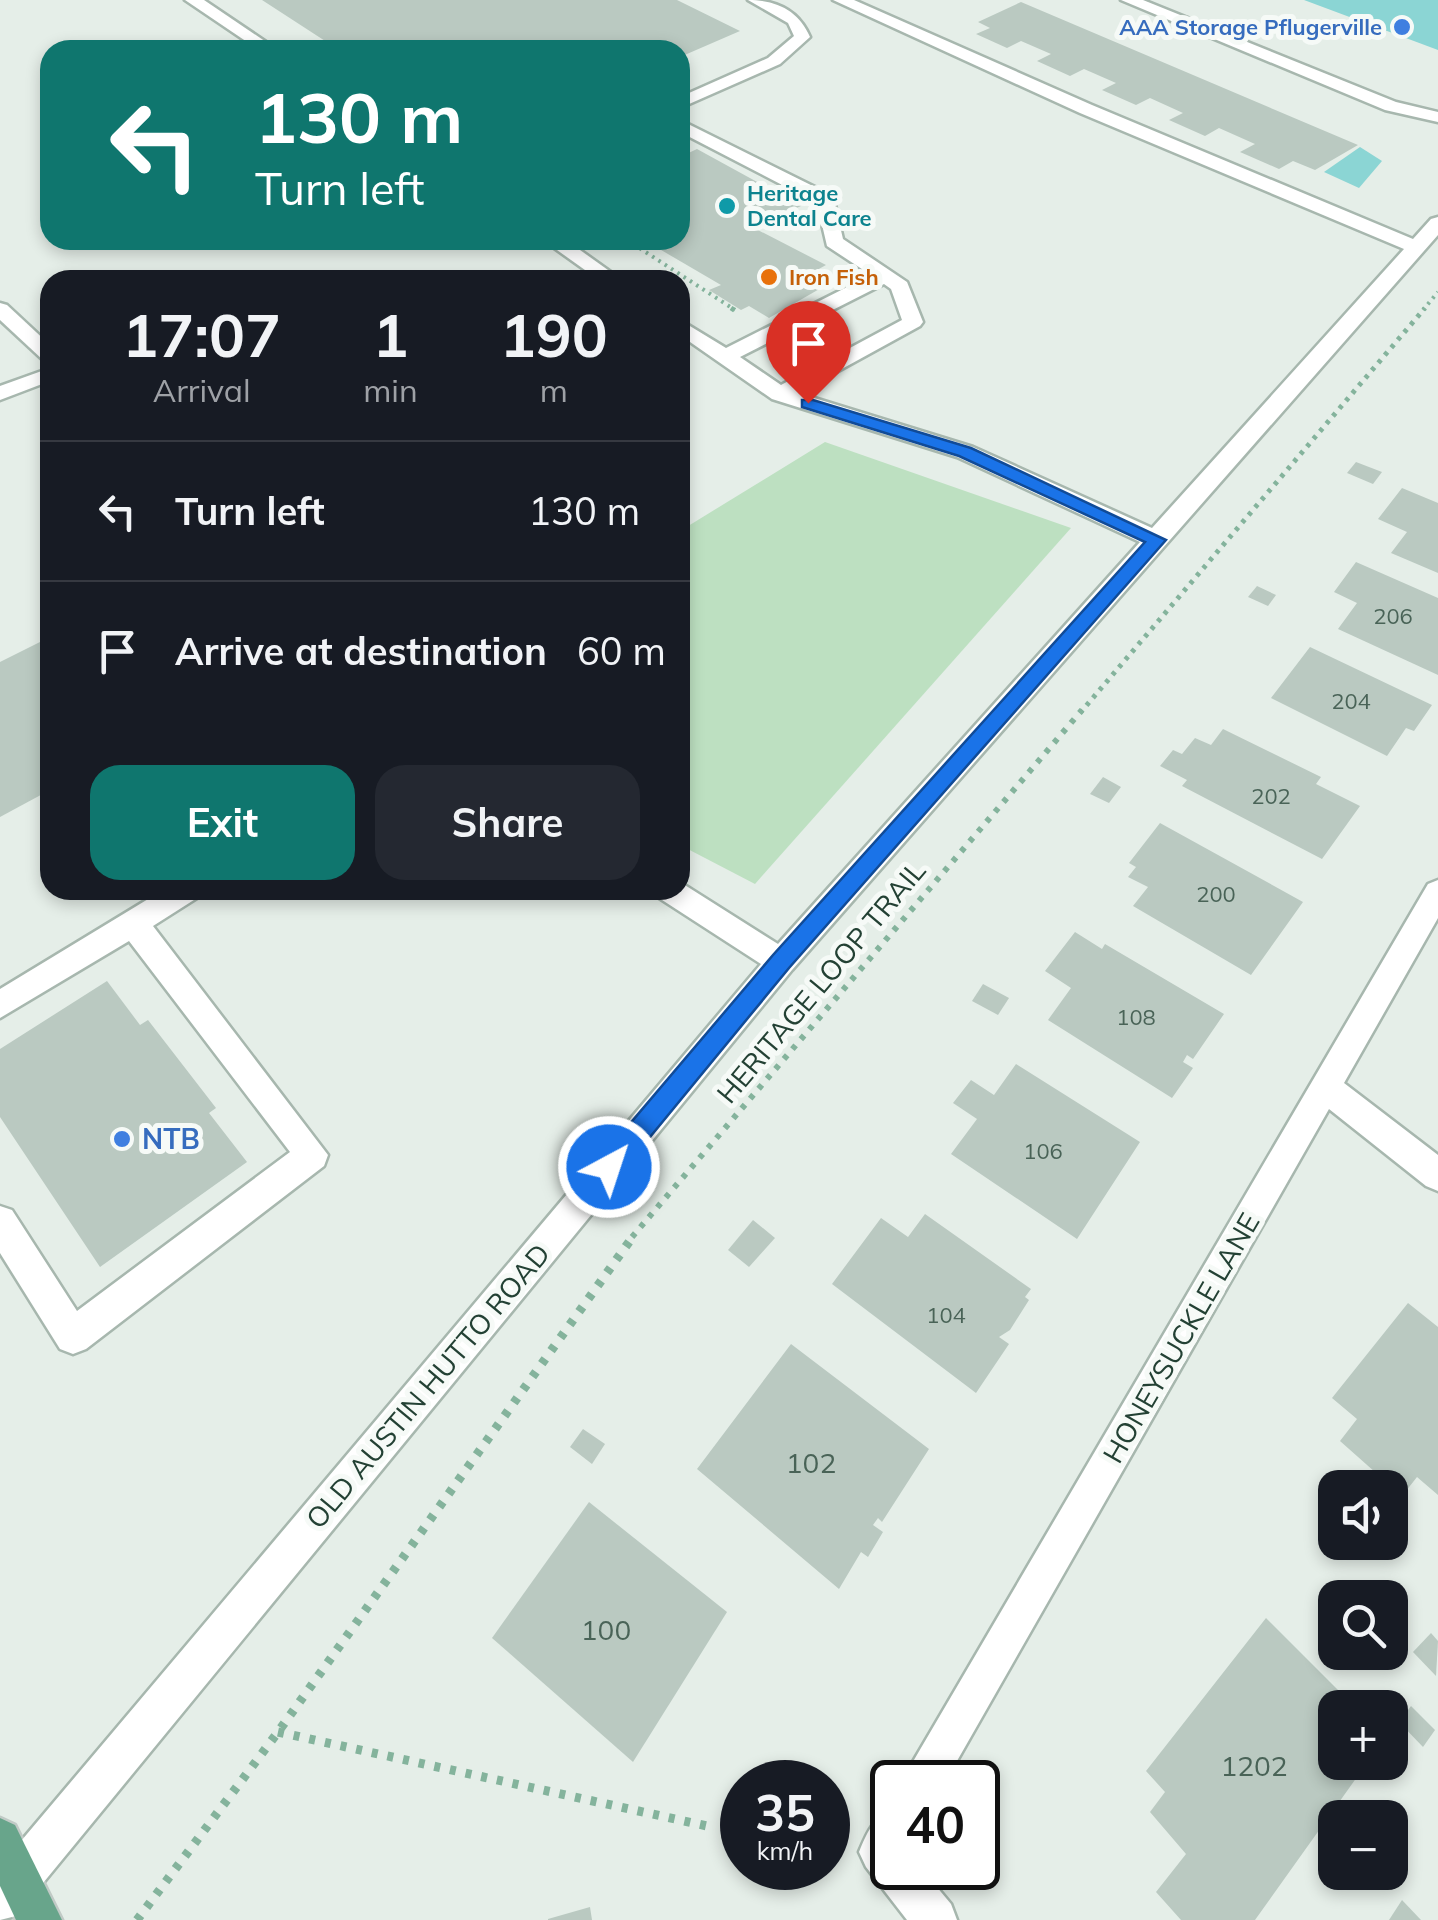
<!DOCTYPE html>
<html lang="en">
<head>
<meta charset="utf-8">
<style>
	body { margin:0; font-family:Mulish,sans-serif; background:#242831; color:#f1f3f6; height:100vh; display:flex; flex-direction:column; font-size:38px; white-space:nowrap }
	* { box-sizing:border-box; margin:0 }
	p { font-size:32px; color:#9ea1a6 }
	.icon { flex:none; width:55px; height:55px; fill:none; stroke:currentColor; stroke-width:2; stroke-linecap:round; stroke-linejoin:round }
	.map { position:relative; flex:1; overflow:hidden }
	.side { position:absolute; left:40px; top:270px; width:650px; height:630px; display:flex; flex-direction:column; background:#171b24; border-radius:30px; box-shadow:0 5px 15px #0003 }
	.side>* { flex:none }
	.banner { position:absolute; left:40px; top:40px; width:650px; height:210px; border-radius:30px; box-shadow:0 5px 15px #0003; background:#0f766e; color:#fff; overflow:hidden }
	.buttons { position:absolute; left:1318px; top:1470px; display:grid; gap:20px }
	.buttons a { display:grid; place-items:center; width:90px; height:90px; border-radius:20px; background:#171b24; box-shadow:0 5px 15px #0003; font-size:50px }
	.speed { position:absolute; left:720px; top:1760px; display:flex; gap:20px; font-size:50px; font-weight:700; text-align:center }
	.speed>* { display:grid; place-content:center; width:130px; height:130px; border-radius:50%; background:#171b24; box-shadow:0 5px 15px #0003; line-height:1 }
	.speed small { font-size:25px; font-weight:400 }
	.speed .limit { border:5px solid #111; border-radius:15px; background:#fff; color:#111 }
	.pin { position:absolute; display:grid; place-items:center; width:85px; height:85px; color:#fff; margin:-102px -42px; border-radius:50% 50% 50% 0; rotate:-45deg; box-shadow:0 0 10px #0007 }
	.pin .icon { rotate:45deg }
	.me { position:absolute; width:110px; margin:-55px; rotate:40deg; stroke-linejoin:round; filter:drop-shadow(0 0 8px #0008) }
	.turn { display:flex; align-items:center; gap:35px; height:210px; padding:0 50px; font-size:45px }
	.turn .icon { width:130px; height:130px; stroke-width:2.5 }
	.turn b { display:block; font-size:70px; line-height:85px }
	.eta { display:flex; justify-content:space-evenly; align-items:center; height:170px; text-align:center }
	.eta b { font-size:60px; font-weight:700; line-height:70px }
	.action { display:flex; gap:20px; margin-top:auto; padding:20px 50px }
	.action a { flex:1; height:115px; border-radius:30px; background:#0f766e; color:#fff; font-size:40px; font-weight:700; line-height:115px; text-align:center }
	.action a+a { background:#242831; color:#f1f3f6 }
	ul { padding:0; list-style:none }
	li { display:flex; align-items:center; gap:30px; height:140px; padding:0 50px; border-top:2px solid #363941 }
	li div { flex:1 }
	li b { display:block; font-size:38px }
	li em { font-style:normal }
	.map>svg:first-child { display:block }
	.green { fill:#bde0c1 }
	.water { fill:#8bd5d4 }
	.building { fill:#bac9c1 }
	.lines { fill:none; stroke-linecap:round; stroke-linejoin:round }
	.minor-casing { stroke:#a7b7ae; stroke-width:5 }
	.major-casing { stroke:#c1cac6; stroke-width:5 }
	.path-far3 { stroke:#84b39c; stroke-width:4; stroke-dasharray:2.5 5; stroke-linecap:butt }
	.path-far2 { stroke:#84b39c; stroke-width:5; stroke-dasharray:4 6; stroke-linecap:butt }
	.path-far1 { stroke:#84b39c; stroke-width:6; stroke-dasharray:5 8; stroke-linecap:butt }
	.path { stroke:#84b39c; stroke-width:9; stroke-dasharray:6 10; stroke-linecap:butt }
	.minor { fill:#fff; fill-rule:evenodd }
	.major { fill:#68a58b; fill-rule:evenodd }
	.route { fill:#1a73e8; stroke:#114b97; stroke-width:2.5 }
	.shop-dot { fill:#3f7fe0; stroke:#f6faf7; stroke-width:4 }
	.culture-dot { fill:#0f9aa8; stroke:#f6faf7; stroke-width:4 }
	.food-dot { fill:#e8710a; stroke:#f6faf7; stroke-width:4 }
	.labels { text-anchor:middle; stroke-width:10; stroke-linejoin:round; paint-order:stroke }
	.far-shop-label { font-size:22px; font-weight:bold; fill:#366cbe; stroke:#f6faf7; text-anchor:end }
	.far-culture-label { font-size:22px; font-weight:bold; fill:#0d838f; stroke:#f6faf7; text-anchor:start }
	.far-food-label { font-size:22px; font-weight:bold; fill:#c56008; stroke:#f6faf7; text-anchor:start }
	.number-label { font-size:22px; fill:#496357 }
	.street-label { font-size:28px; fill:#234134; stroke:#f6faf7 }
	.shop-label { font-size:28px; font-weight:bold; fill:#366cbe; stroke:#f6faf7; text-anchor:start }
	.near-number-label { font-size:28px; fill:#496357 }
</style>
</head>
<body>
<div class="map">
<svg width="1438" height="1920" viewBox="0 0 1438 1920">
	<rect width="100%" height="100%" fill="#e5eee8"/>
	<polygon class="green" points="825,442 1071,528 755,884 680,845 680,531"/>
	<g class="water">
		<polygon points="1304,0 1438,0 1438,50"/>
		<polygon points="1360,147 1382,161 1359,188 1324,172"/>
	</g>
	<g class="building">
		<polygon points="262,0 677,0 740,31 680,57 680,50 339,50"/>
		<polygon points="1021,2 1358,145 1315,170 1293,161 1279,169 1240,152 1255,144 1219,128 1205,136 1169,120 1183,113 1150,98 1136,105 1102,90 1116,83 1084,69 1070,76 1037,61 1051,54 1021,41 1007,48 976,34 990,28 978,22"/>
		<polygon points="697,149 801,206 754,228 826,265 817,270 835,280 769,318 749,306 741,310 709,290 721,285 644,240 680,240 680,157"/>
		<polygon points="1356,462 1382,472 1373,484 1347,473"/>
		<polygon points="1402,488 1438,503 1438,573 1391,553 1407,532 1378,519"/>
		<polygon points="1356,562 1438,598 1438,675 1338,629 1357,603 1334,592"/>
		<polygon points="1257,586 1276,595 1268,606 1248,597"/>
		<polygon points="50,637 50,790 0,817 0,662"/>
		<polygon points="1310,647 1432,705 1414,731 1406,728 1387,756 1271,698"/>
		<polygon points="1223,729 1321,777 1316,784 1360,806 1322,859 1182,786 1187,780 1160,766 1173,750 1182,754 1195,738 1211,745"/>
		<polygon points="1103,777 1121,787 1109,803 1090,794"/>
		<polygon points="1160,823 1303,902 1251,975 1133,906 1148,887 1128,877 1136,867 1129,863"/>
		<polygon points="1075,932 1102,949 1105,944 1224,1014 1193,1059 1187,1055 1183,1062 1193,1068 1172,1098 1048,1020 1071,988 1045,971"/>
		<polygon points="107,981 140,1025 148,1020 216,1108 209,1113 247,1162 100,1267 0,1117 0,1049"/>
		<polygon points="983,984 1009,998 998,1015 972,1001"/>
		<polygon points="1016,1064 1140,1142 1077,1239 951,1154 977,1119 953,1103 971,1080 994,1095"/>
		<polygon points="925,1214 1031,1289 1025,1297 1029,1300 1010,1330 999,1337 1009,1344 976,1393 832,1284 881,1218 908,1237"/>
		<polygon points="753,1220 775,1238 749,1267 728,1250"/>
		<polygon points="1408,1303 1438,1327 1438,1495 1417,1477 1402,1496 1340,1441 1357,1419 1332,1398"/>
		<polygon points="791,1344 929,1449 882,1522 878,1518 873,1525 883,1532 868,1557 861,1552 839,1589 697,1469"/>
		<polygon points="583,1429 605,1444 592,1464 570,1447"/>
		<polygon points="589,1502 727,1612 633,1762 492,1638"/>
		<polygon points="1266,1618 1344,1696 1320,1727 1335,1743 1335,1762 1354,1762 1362,1770 1255,1920 1181,1920 1156,1892 1186,1854 1150,1812 1165,1792 1146,1771"/>
		<polygon points="1431,1633 1438,1641 1436,1676 1413,1652"/>
		<polygon points="1411,1706 1435,1730 1423,1747 1399,1722"/>
		<polygon points="1402,1900 1421,1920 1389,1920"/>
		<polygon points="590,1907 592,1920 548,1920 548,1919"/>
	</g>
	<g class="lines">
		<g class="minor-casing">
			<g id="minor">
				<polygon points="185,0 204,0 278,50 259,50"/>
				<path d="M748,0c29,0 51,11 62,37l-30,27 -100,44v-11l88,-39 26,-22 -6,-13z"/>
				<path d="M833,0h21l238,105 321,134 18,-20 7,-2v18l-646,735 -776,946 -16,4v-54l761,-902 -102,-66 -4,-8h25v-8l98,62 362,-402 -183,-85 -185,-58 -92,-64v-15l46,28 145,-73 -44,-29 -10,-43 -137,-71v-12l153,76 10,43 64,43 16,40 -3,4 -122,67 175,54 179,81 252,-279 -324,-136zM884,284l7,5 11,31 -121,65 -41,-28z"/>
				<polygon points="1121,0 1143,0 1396,102 1438,112 1438,122 1385,110"/>
				<polygon points="543,240 566,240 622,280 599,280"/>
				<polygon points="0,303 7,305 50,345 50,362 43,360 0,320"/>
				<polygon points="50,368 50,381 0,400 0,386"/>
				<polygon points="1438,880 1438,918 1344,1083 1438,1155 1438,1191 1426,1186 1329,1109 945,1782 901,1782 1428,884"/>
				<polygon points="163,890 201,890 197,898 153,926 328,1155 324,1166 86,1349 73,1354 60,1349 0,1253 0,1206 12,1210 77,1311 290,1152 129,941 0,1018 0,989"/>
				<path d="M892,1811v57h29l30,36 6,16h-50l-41,-53 -7,-15c8,-19 13,-33 33,-41z"/>
			</g>
		</g>
		<g class="major-casing">
			<polygon id="major" points="0,1818 15,1825 62,1920 16,1920 0,1886"/>
		</g>
		<g class="path-far3">
			<polyline points="627,240 735,310"/>
			<polyline points="1423,310 1438,292"/>
		</g>
		<g class="path-far2">
			<polyline points="731,308 739,313"/>
			<polyline points="1080,713 1425,308"/>
		</g>
		<polyline class="path-far1" points="632,1237 1082,710"/>
		<g class="path">
			<polyline points="278,1732 707,1826"/>
			<polyline points="137,1920 278,1732 634,1235"/>
		</g>
		<use href="#minor" class="minor"/>
		<use href="#major" class="major"/>
	</g>
	<polygon class="route" points="802,400 813,400 971,448 1166,540 789,968 618,1176 609,1179 600,1176 597,1167 600,1159 773,955 1145,542 959,456 802,407"/>
	<g class="shop-dot">
		<circle cx="1402" cy="27" r="10"/>
		<circle cx="122" cy="1139" r="10"/>
	</g>
	<circle class="culture-dot" cx="727" cy="206" r="10"/>
	<circle class="food-dot" cx="769" cy="277" r="10"/>
	<g class="labels">
		<g class="far-shop-label">
			<text x="1382" y="35">AAA Storage Pflugerville</text>
		</g>
		<g class="far-culture-label">
			<text x="747" y="201">Heritage<tspan x="747" dy="25">Dental Care</tspan></text>
		</g>
		<g class="far-food-label">
			<text x="789" y="285">Iron Fish</text>
		</g>
		<g class="number-label">
			<text x="1393" y="624">206</text>
			<text x="1351" y="709">204</text>
			<text x="1271" y="804">202</text>
			<text x="1216" y="902">200</text>
			<text x="1136" y="1025">108</text>
			<text x="1043" y="1159">106</text>
			<text x="946" y="1323">104</text>
		</g>
		<g class="street-label">
			<text transform="translate(821 982) rotate(-50)" y="10">HERITAGE LOOP TRAIL</text>
			<text transform="translate(1181 1338) rotate(-60)" y="10">HONEYSUCKLE LANE</text>
			<text transform="translate(428 1386) rotate(-50)" y="10">OLD AUSTIN HUTTO ROAD</text>
		</g>
		<g class="shop-label">
			<text x="142" y="1149">NTB</text>
		</g>
		<g class="near-number-label">
			<text x="811" y="1473">102</text>
			<text x="606" y="1640">100</text>
			<text x="1254" y="1776">1202</text>
		</g>
	</g>
</svg>
<div class="buttons">
<a><svg class="icon" aria-label="sound" viewBox="0 0 24 24"><path d="M4 9h4l5-4v14l-5-4H4zM17 9q2 3 0 6"/></svg></a>
<a><svg class="icon" aria-label="search" viewBox="0 0 24 24"><circle cx="10" cy="10" r="6"/><path d="M15 15l6 6"/></svg></a>
<a>+</a>
<a>−</a>
</div>
<div class="speed"><div>35<small>km/h</small></div><div class="limit">40</div></div>
<div class="pin" style="left:808px;top:403px;background:#d93025"><svg class="icon" aria-label="arrive" viewBox="0 0 24 24"><path d="M6 21V4h12l-3 4 3 4H6"/></svg></div>
<svg class="me" style="left:609px;top:1167px" viewBox="-20 -20 40 40"><circle r="17" fill="#1a73e8" stroke="#fff" stroke-width="3"/><path d="M0-11L8 9 0 5-8 9z" fill="#fff"/></svg>
<div class="banner">
<div class="turn"><svg class="icon" aria-label="left" viewBox="0 0 24 24"><path d="M17 20v-9H6M10 6l-5 5 5 5"/></svg><div><b>130 m</b>Turn left</div></div>
</div>
<section class="side">
<div class="eta">
<div><b>17:07</b><p>Arrival</p></div>
<div><b>1</b><p>min</p></div>
<div><b>190</b><p>m</p></div>
</div>
<ul>
<li><svg class="icon" aria-label="left" viewBox="0 0 24 24"><path d="M17 20v-9H6M10 6l-5 5 5 5"/></svg><div><b>Turn left</b></div><em>130 m</em></li>
<li><svg class="icon" aria-label="arrive" viewBox="0 0 24 24"><path d="M6 21V4h12l-3 4 3 4H6"/></svg><div><b>Arrive at destination</b></div><em>60 m</em></li>
</ul>
<div class="action"><a>Exit</a><a>Share</a></div>
</section>
</div>
</body>
</html>
